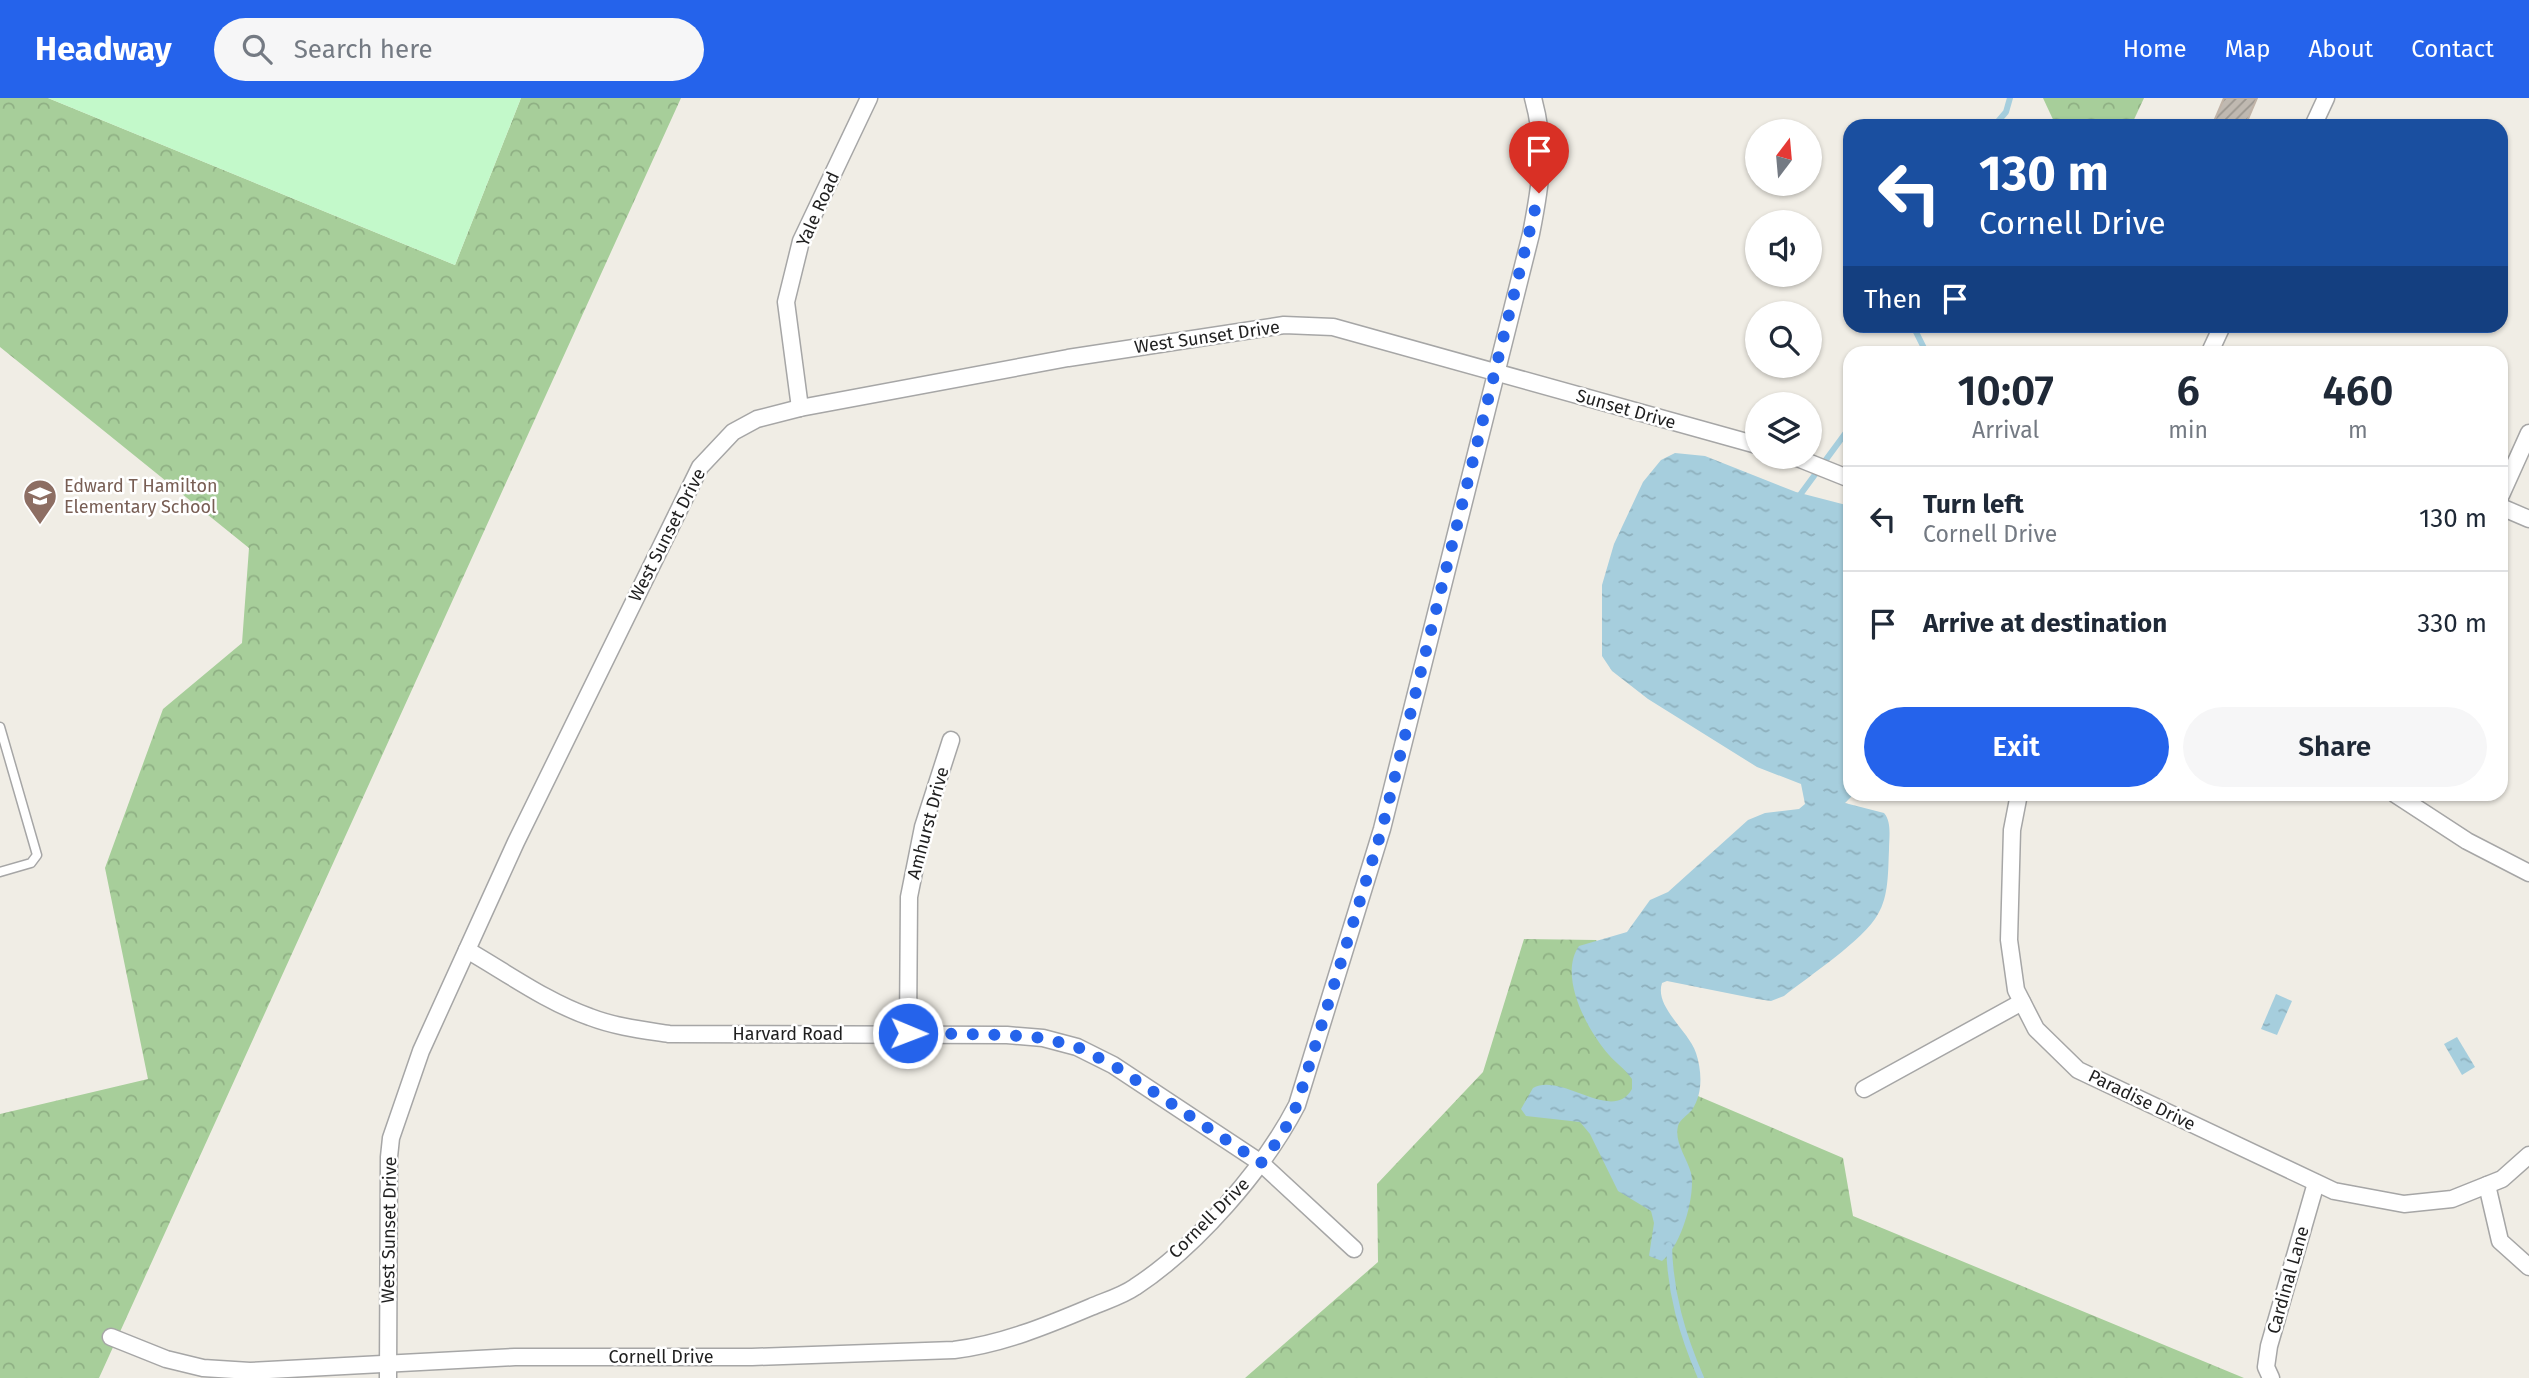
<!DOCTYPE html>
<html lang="en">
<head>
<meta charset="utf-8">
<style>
	body { margin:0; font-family:"Fira Sans",sans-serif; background:#f6f6f7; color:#1f2937; height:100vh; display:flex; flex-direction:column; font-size:26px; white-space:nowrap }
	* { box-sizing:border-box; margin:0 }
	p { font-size:23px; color:#747a83 }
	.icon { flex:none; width:38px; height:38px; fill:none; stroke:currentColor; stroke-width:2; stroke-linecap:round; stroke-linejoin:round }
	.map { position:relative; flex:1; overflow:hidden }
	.side { position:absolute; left:1843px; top:248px; width:665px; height:455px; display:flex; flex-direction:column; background:#fff; border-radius:21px; box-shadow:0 2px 5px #0004 }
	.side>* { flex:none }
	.top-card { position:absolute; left:1843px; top:21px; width:665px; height:214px; border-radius:21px; box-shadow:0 2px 5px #0004; background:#1a4fa0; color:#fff; overflow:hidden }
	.needle { width:46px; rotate:16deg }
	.controls { position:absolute; left:1745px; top:21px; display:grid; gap:14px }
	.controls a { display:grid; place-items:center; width:77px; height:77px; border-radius:50%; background:#fff; box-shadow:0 2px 5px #0004; font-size:35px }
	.pin { position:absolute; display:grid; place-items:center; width:60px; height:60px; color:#fff; margin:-72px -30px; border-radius:50% 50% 50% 0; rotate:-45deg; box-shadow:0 0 7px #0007 }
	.pin .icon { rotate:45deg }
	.me { position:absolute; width:77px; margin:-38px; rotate:91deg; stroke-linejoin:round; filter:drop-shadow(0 0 5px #0008) }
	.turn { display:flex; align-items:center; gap:24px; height:147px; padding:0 21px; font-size:32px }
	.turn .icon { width:91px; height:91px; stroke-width:2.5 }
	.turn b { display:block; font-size:49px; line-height:60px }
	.then { display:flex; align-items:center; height:66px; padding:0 21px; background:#0003; gap:14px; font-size:26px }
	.eta { display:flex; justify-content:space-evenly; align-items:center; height:119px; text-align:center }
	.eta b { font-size:42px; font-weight:600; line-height:49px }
	.cta { display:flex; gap:14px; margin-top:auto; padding:14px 21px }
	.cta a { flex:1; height:80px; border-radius:42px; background:#2563eb; color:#fff; font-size:28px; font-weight:600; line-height:80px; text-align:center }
	.cta a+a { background:#f6f6f7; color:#1f2937 }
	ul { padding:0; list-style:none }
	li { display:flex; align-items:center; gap:21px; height:105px; padding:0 21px; border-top:2px solid #e0e1e3 }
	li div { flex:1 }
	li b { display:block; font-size:26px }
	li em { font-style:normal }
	header { display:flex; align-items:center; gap:42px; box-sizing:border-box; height:98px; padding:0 35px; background:#2563eb; color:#fff }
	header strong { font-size:33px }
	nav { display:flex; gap:38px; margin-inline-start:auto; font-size:24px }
	.search { width:490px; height:63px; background:#f6f6f7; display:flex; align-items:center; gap:18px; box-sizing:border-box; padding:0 24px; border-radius:38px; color:#747a83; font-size:26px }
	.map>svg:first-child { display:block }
	.forest { fill:url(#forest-crowns) }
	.park { fill:#c3f9ca }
	.water { fill:url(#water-ripples) }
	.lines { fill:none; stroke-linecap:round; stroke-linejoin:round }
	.stream { stroke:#a6cedd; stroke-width:6 }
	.building { fill:url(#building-hatch); stroke:#c1b4a8; stroke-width:2 }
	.service-casing { stroke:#a6a6a6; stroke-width:11 }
	.minor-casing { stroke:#a6a6a6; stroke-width:19 }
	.service { stroke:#fff; stroke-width:8 }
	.minor { stroke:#fff; stroke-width:16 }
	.route { stroke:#2563eb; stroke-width:12; stroke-dasharray:0 21.6 }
	.labels { text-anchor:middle; stroke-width:5; stroke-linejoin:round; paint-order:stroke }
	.street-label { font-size:18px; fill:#1f1f1f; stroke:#fff }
	.education-label { font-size:18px; fill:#785e54; stroke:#fff; text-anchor:start }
</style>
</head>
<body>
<header>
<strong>Headway</strong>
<div class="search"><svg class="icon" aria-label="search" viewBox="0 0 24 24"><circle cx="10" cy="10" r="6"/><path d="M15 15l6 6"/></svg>Search here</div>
<nav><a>Home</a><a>Map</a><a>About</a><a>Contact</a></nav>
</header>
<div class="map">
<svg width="2529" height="1280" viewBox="0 0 2529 1280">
	<defs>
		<pattern id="forest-crowns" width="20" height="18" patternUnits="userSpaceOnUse" patternTransform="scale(1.75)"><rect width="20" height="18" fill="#a7ce9a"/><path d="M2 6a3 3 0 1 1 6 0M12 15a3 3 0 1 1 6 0" fill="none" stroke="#8fb084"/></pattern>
		<pattern id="water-ripples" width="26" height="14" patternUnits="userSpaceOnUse" patternTransform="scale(1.75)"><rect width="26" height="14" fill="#a6cedd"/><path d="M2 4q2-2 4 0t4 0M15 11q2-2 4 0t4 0" fill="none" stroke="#8eb0bd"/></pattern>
		<pattern id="building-hatch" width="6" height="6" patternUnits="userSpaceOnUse" patternTransform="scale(1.75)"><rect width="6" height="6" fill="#c0b9b1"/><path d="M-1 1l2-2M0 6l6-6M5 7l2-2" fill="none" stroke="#9b968f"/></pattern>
	</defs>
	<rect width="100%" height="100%" fill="#f0ede5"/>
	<g class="forest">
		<polygon points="0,0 48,0 455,167 521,0 681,0 99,1280 0,1280 0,1016 148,981 105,770 163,611 242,545 249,450 0,249"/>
		<polygon points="2043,0 2144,0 2131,28 2056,28"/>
		<polygon points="1524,841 1596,842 1698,998 1843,1060 1853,1118 2244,1280 1245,1280 1378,1164 1377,1086 1483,974"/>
	</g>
	<polygon class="park" points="48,0 521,0 455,167"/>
	<g class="water">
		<path d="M1675,355l30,3 91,36 54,14v288l3,1 -8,8 39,10c8,9 5,25 5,37 -1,20 0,46 -11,64 -14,26 -69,62 -94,82l-13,5 -14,-2 -90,-18 -5,2c-8,24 27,48 34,70 6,18 7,41 -4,57 -5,6 -12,9 -14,16 -4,16 9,32 13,47 5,22 -10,74 -29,88l-13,-5 5,-33 -3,-12 -33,-20 -28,-57 -10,-12 -54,-6 -5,-7 12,-21c29,-16 79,36 99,1v-10c-7,-10 -16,-16 -23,-24 -22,-25 -51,-79 -30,-109l48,-14 23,-32 18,-8 80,-72 17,-7 34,-4 6,-5 -4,-20 -44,-17 -109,-68 -36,-28 -10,-15v-71l12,-41 29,-62 18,-22z"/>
		<polygon points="2276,896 2292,903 2277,937 2261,931"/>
		<polygon points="2457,939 2475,969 2462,977 2444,946"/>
	</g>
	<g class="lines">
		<g class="stream">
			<polyline points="1994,28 2006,14 2010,0"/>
			<polyline points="1913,228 1927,256"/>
			<polyline points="1797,401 1850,329"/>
			<path d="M1669,1147c1,48 13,89 32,133"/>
		</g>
	</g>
	<polygon class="building" points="2224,0 2257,0 2245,28 2212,28"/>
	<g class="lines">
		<g class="service-casing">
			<polyline id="service" points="0,629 37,757 31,765 0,774"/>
		</g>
		<g class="minor-casing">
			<g id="minor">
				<polyline points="2313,28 2326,0"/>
				<polyline points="2209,256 2222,228"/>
				<polyline points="800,310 786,204 801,143 869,0"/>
				<polyline points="1795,359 1850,381"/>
				<polyline points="2501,397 2529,335"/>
				<polyline points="2501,409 2529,421"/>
				<polyline points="2019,696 2012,732 2009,842 2016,892 2036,931 2078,972 2334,1093 2404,1106 2452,1101 2502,1081 2529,1057"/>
				<polyline points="2395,696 2467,743 2529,775"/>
				<path d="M467,852c40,23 80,52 123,67 26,10 53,13 79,17l338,1 36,3 34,9 36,18 148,98 93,86"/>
				<polyline points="908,935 909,799 923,729 951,642"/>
				<polyline points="1864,991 2022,904"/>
				<polyline points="2487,1087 2500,1143 2529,1169"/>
				<path d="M111,1239l55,22 37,9 47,3 265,-14h237l202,-7c48,-6 92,-24 137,-43 14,-6 31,-11 44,-20 61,-40 129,-118 162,-182l85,-276 149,-595c10,-51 16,-85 2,-136"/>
				<polyline points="388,1280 389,1059 391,1040 421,953 516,744 700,369 733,334 757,321 800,310 1068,260 1284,227 1333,229 1757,347"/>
				<polyline points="2271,1280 2266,1269 2269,1248 2316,1085"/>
			</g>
		</g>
		<use href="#service" class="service"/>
		<use href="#minor" class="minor"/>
	</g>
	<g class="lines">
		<polyline class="route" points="908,935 1007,937 1043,940 1077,949 1113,967 1261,1065 1282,1037 1297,1007 1382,731 1539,95"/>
	</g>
	<defs>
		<g id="school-pin" transform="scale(1.75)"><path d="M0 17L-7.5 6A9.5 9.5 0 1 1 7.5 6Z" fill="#8d6e63" stroke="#fff"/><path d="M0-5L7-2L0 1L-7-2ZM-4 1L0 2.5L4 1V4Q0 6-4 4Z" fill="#fff"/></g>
	</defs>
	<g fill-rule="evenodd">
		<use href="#school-pin" x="40" y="398"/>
	</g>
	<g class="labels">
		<g class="street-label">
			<text transform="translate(818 111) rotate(-66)" y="6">Yale Road</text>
			<text transform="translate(1207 239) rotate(-8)" y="6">West Sunset Drive</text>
			<text transform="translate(1626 311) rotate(16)" y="6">Sunset Drive</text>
			<text transform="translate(667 437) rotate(-63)" y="6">West Sunset Drive</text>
			<text transform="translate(928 725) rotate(-75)" y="6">Amhurst Drive</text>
			<text x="788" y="942">Harvard Road</text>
			<text transform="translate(2142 1002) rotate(26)" y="6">Paradise Drive</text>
			<text transform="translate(1209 1120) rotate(-45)" y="6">Cornell Drive</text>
			<text transform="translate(389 1132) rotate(-89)" y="6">West Sunset Drive</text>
			<text transform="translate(2288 1182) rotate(-74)" y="6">Cardinal Lane</text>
			<text x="661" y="1265">Cornell Drive</text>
		</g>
		<g class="education-label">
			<text x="64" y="394">Edward T Hamilton<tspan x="64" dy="21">Elementary School</tspan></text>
		</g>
	</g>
</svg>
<div class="controls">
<a><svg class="needle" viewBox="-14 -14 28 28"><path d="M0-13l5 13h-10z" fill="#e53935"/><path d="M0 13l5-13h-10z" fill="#747a83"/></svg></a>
<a><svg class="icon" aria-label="sound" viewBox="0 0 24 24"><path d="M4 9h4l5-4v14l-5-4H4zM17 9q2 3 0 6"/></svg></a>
<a><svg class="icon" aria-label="search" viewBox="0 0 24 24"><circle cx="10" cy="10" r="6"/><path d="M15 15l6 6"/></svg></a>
<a><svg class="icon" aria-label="layers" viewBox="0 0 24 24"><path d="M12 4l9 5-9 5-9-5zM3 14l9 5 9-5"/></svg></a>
</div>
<div class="pin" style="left:1539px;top:95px;background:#d93025"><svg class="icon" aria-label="arrive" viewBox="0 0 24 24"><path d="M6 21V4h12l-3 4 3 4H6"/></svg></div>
<svg class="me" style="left:908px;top:935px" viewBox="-20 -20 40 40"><circle r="17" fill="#2563eb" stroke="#fff" stroke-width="3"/><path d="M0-11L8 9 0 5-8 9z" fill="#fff"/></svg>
<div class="top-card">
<div class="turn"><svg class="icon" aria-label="left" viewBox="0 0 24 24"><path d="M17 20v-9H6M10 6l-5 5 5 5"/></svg><div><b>130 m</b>Cornell Drive</div></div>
<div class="then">Then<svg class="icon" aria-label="arrive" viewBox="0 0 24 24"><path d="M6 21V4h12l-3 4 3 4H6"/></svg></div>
</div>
<section class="side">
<div class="eta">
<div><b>10:07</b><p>Arrival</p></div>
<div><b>6</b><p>min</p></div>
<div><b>460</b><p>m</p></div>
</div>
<ul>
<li><svg class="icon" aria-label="left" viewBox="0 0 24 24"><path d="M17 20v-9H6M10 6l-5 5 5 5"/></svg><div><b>Turn left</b><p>Cornell Drive</p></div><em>130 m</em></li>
<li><svg class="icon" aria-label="arrive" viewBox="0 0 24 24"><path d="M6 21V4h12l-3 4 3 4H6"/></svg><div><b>Arrive at destination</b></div><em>330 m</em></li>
</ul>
<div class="cta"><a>Exit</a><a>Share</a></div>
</section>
</div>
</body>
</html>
